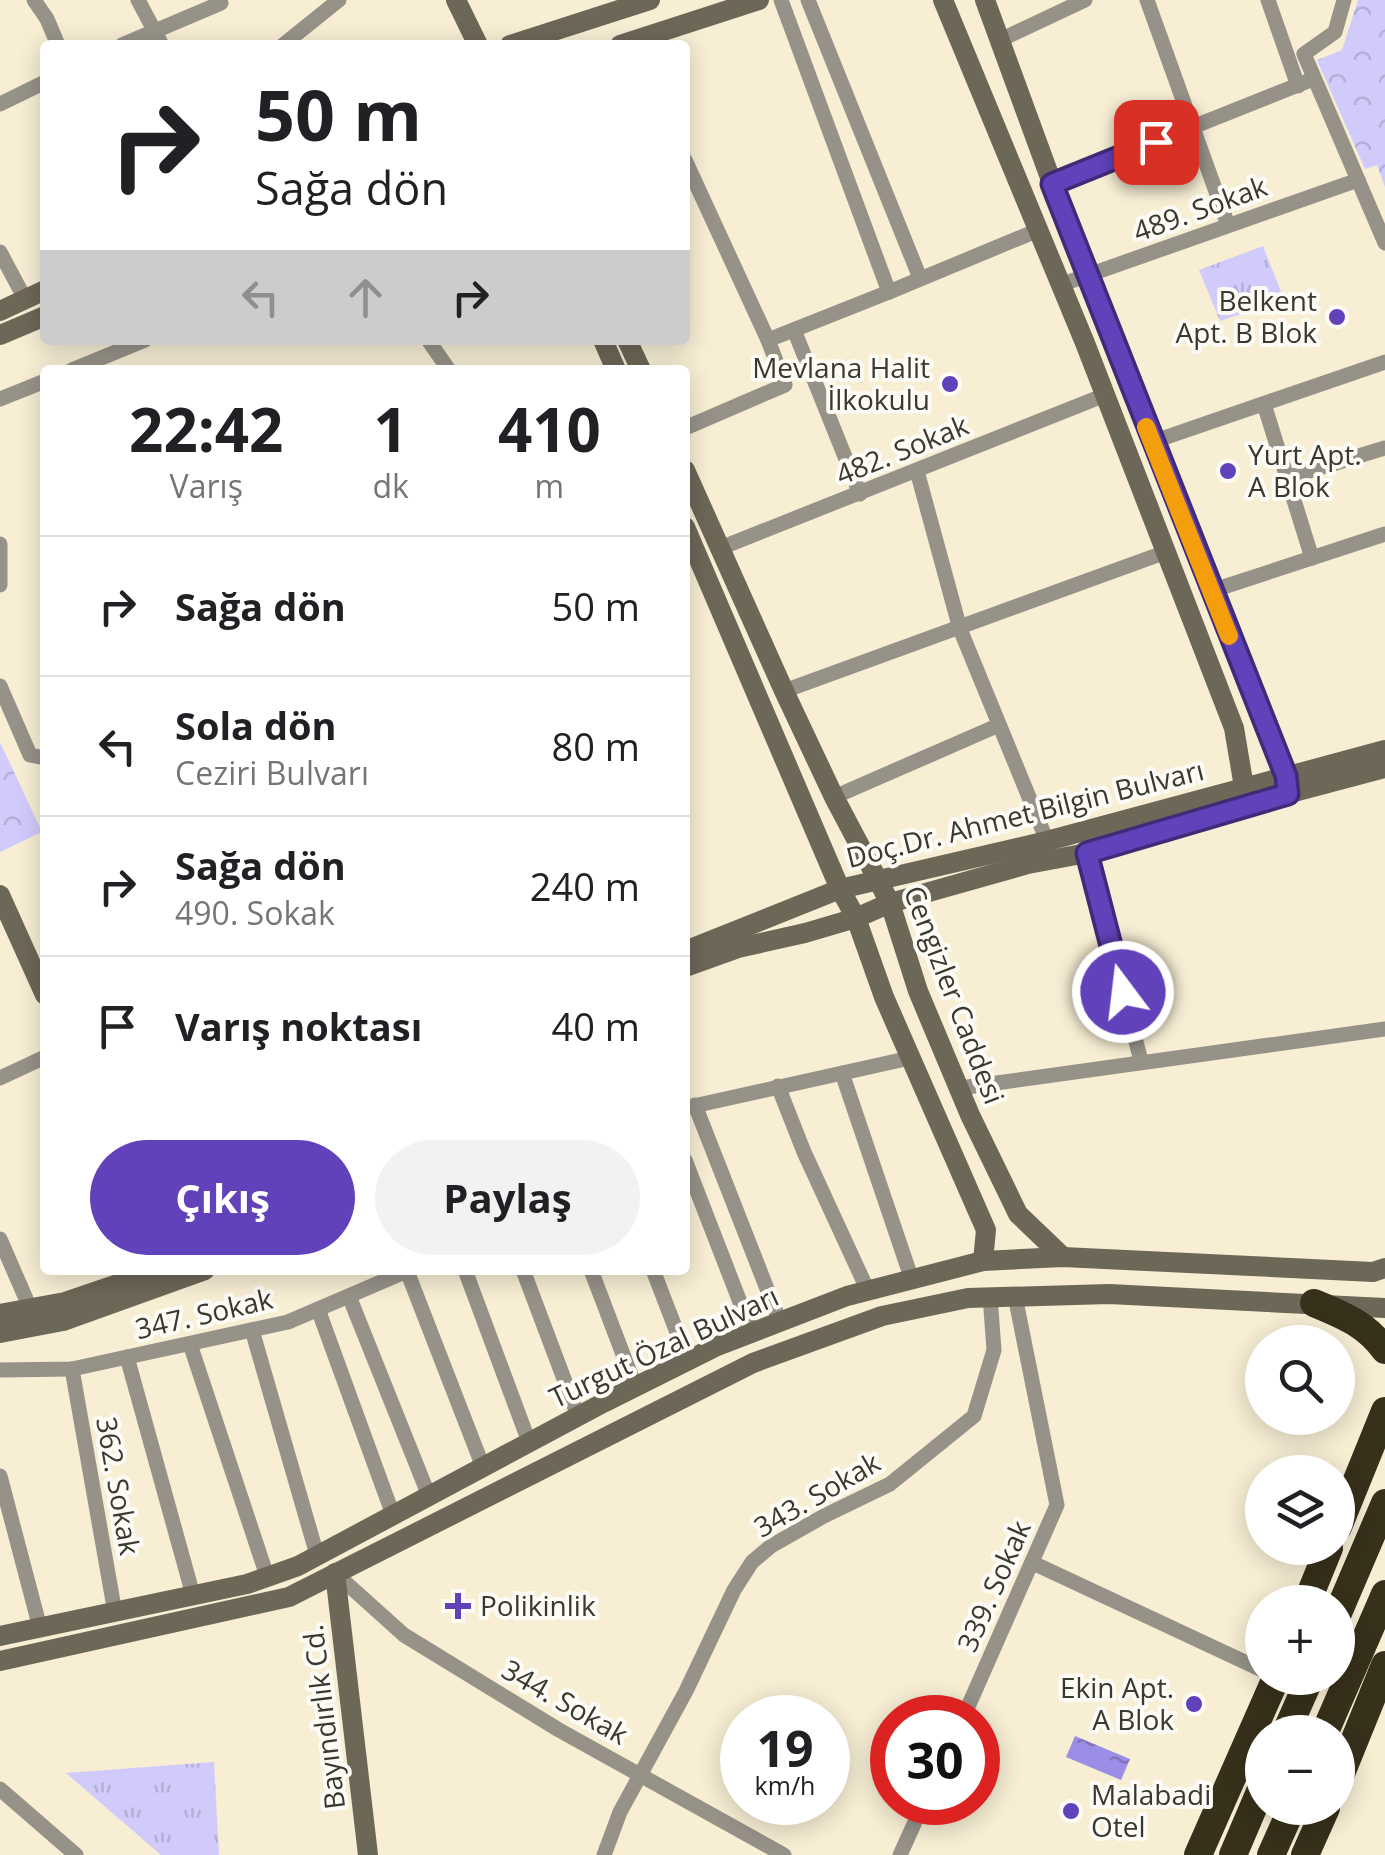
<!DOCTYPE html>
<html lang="tr">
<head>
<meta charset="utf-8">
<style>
	body { margin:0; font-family:"Open Sans",sans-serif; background:#f2f2f2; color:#202124; height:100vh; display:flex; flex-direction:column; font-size:38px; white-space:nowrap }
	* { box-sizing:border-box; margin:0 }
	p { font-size:32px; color:#757577 }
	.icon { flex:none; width:55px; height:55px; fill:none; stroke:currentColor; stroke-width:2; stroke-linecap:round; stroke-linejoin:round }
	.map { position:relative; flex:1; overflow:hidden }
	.details { position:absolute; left:40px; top:365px; width:650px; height:910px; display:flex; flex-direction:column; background:#fff; border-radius:10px; box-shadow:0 5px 25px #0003 }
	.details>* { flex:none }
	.top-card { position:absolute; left:40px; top:40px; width:650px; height:305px; border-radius:10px; box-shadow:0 5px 25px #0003; background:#fff; color:#202124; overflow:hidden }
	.fabs { position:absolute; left:1245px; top:1325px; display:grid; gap:20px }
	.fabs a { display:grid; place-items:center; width:110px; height:110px; border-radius:50%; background:#fff; box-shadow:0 5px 25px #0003; font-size:50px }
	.speed { position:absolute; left:720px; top:1695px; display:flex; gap:20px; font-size:50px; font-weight:700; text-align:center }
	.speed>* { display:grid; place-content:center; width:130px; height:130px; border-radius:50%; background:#fff; box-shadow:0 5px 25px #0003; line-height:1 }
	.speed small { font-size:25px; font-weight:400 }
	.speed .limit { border:15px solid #d22; background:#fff; color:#111 }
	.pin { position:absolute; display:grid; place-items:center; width:85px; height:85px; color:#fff; margin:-42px; border-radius:20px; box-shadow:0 5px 15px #0006 }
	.me { position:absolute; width:110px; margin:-55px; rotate:345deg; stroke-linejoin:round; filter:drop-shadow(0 0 8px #0008) }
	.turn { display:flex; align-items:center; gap:35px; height:210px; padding:0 50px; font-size:45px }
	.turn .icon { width:130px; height:130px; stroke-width:2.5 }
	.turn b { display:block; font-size:70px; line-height:85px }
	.lanes { display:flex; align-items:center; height:95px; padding:0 50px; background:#0003; justify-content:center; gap:50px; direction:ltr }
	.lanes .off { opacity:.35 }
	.eta { display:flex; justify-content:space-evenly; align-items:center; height:170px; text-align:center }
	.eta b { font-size:60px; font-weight:700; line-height:70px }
	.cta { display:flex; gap:20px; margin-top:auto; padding:20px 50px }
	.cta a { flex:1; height:115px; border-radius:60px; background:#6242ba; color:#fff; font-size:40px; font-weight:700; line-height:115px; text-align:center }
	.cta a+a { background:#f2f2f2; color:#202124 }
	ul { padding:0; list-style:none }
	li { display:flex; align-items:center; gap:30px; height:140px; padding:0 50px; border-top:2px solid #e0e0e0 }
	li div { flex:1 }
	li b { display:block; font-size:38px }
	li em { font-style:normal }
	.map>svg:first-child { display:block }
	.grass { fill:url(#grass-tufts) }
	.park { fill:url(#park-crowns) }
	.water { fill:url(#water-ripples) }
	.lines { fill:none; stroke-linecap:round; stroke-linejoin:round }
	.street { stroke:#969288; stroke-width:15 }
	.secondary { stroke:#6d6758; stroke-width:20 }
	.highway { stroke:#37301b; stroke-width:28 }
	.route-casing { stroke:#402b79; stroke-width:25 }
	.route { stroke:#6242ba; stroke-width:18 }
	.slow { stroke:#f59e0b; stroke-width:18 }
	.poi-dot { fill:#6242ba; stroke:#fdfbf6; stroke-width:4 }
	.labels { text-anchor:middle; stroke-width:8; stroke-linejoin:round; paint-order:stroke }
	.street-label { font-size:28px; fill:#3b382e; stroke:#fdfbf6 }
	.poi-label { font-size:28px; fill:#3b382e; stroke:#fdfbf6; text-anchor:end }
</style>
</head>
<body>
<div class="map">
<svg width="1385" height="1855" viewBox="0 0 1385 1855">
	<defs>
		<pattern id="grass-tufts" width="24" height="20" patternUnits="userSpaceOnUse" patternTransform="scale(2.5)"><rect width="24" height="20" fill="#d1cbfc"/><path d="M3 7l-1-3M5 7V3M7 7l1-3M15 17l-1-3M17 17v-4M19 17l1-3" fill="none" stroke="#b4afd8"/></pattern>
		<pattern id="park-crowns" width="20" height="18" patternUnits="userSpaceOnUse" patternTransform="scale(2.5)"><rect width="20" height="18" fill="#d1cbfc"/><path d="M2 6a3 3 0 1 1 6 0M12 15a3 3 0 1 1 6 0" fill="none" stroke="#b4afd8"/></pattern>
		<pattern id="water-ripples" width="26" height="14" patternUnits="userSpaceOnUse" patternTransform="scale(2.5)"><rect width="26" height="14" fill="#9c8de6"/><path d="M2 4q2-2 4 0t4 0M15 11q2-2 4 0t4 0" fill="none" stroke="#8074bb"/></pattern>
	</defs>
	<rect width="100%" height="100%" fill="#f7eed4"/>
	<g class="grass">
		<polygon points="1263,246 1284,299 1220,321 1199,270"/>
		<polygon points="214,1762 219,1855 161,1855 66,1773"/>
	</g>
	<g class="park">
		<polygon points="1358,0 1385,0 1385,187 1377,165 1365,169 1317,60 1342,50"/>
		<polygon points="0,742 42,832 0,852"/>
	</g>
	<polygon class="water" points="1075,1736 1130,1759 1121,1780 1066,1757"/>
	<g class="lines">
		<g class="street">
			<polyline points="34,0 47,19 58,45"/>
			<polyline points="138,0 162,45"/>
			<polyline points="808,0 920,278"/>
			<polyline points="1147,0 1228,225"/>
			<polyline points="1268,0 1298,86"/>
			<polyline points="1344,0 1335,32 1304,54 1385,243"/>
			<polyline points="1000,40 1085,0"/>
			<polyline points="122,45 221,3"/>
			<polyline points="283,45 339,0"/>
			<polyline points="0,104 45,82"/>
			<polyline points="685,160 768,340"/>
			<polyline points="1052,183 1313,79"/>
			<polyline points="0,252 25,299"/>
			<polyline points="1060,285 1358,180"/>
			<polyline points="889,292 1036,231"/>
			<polyline points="794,330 860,494"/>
			<polyline points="428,340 449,370"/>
			<polyline points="72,370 145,340"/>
			<polyline points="0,399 45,381"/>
			<polyline points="1264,404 1312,558"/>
			<polyline points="685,428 785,385 768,340 889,292 781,0"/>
			<polyline points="1152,442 1385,362"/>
			<polyline points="917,471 960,629 1047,841"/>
			<polyline points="1287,478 1385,448"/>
			<polyline points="0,544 0,585"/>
			<polyline points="718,549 1105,395"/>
			<polyline points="1211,591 1385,534"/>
			<polyline points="0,686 30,755 45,758"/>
			<polyline points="784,691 1166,552"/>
			<polyline points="834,797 999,725"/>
			<polyline points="1087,853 1141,1061"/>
			<polyline points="842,1073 912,1280"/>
			<polyline points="0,1078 45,1057"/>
			<polyline points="778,1086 804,1152 868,1291"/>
			<polyline points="960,1088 1385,1029"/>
			<polyline points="695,1105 780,1322"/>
			<polyline points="689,1107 910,1058"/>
			<polyline points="685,1160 752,1333"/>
			<polyline points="0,1239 30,1308"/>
			<polyline points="465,1270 529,1442"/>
			<polyline points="523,1270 578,1416"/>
			<polyline points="591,1270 635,1386"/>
			<polyline points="653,1270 688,1361"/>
			<polyline points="407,1271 483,1467"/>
			<polyline points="349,1296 429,1496"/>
			<polyline points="318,1309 393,1515"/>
			<polyline points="252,1330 317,1555"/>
			<polyline points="190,1344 267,1576"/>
			<polyline points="127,1357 193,1595"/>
			<polyline points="72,1369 115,1613"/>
			<polyline points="0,1370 72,1369 288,1322 409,1270"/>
			<polyline points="0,1476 40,1628"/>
			<polyline points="1033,1563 1262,1670"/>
			<polyline points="335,1573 404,1635 559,1730 784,1855"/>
			<polyline points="963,1718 1057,1505 1015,1296"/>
			<polyline points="0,1789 76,1855"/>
			<polyline points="604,1855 620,1812 686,1691 734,1590 752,1562 771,1546 824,1516 890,1484 974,1416 994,1350 990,1296"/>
			<polyline points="900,1855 924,1802"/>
		</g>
		<g class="secondary">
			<polyline points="456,0 478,45"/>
			<polyline points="943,0 1085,343 1234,728 1244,787 1244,806"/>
			<polyline points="985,0 1070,232 1286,776 1288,794"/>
			<polyline points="510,45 650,0"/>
			<polyline points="620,45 759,0"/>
			<polyline points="0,311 45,290"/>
			<polyline points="0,335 45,316"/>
			<polyline points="603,340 616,370"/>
			<polyline points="627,340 641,370"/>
			<polyline points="685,470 784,691 834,797 890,903 918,991 970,1115 1018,1214 1063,1257"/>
			<polyline points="685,527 840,889 856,918 884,997 986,1230 983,1261"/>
			<polyline points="0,895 45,995"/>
			<polyline points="685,951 840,889 1047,841 1385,750"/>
			<polyline points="685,967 738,948 805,933 856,918 890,903 1028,864 1087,853 1226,810 1385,768"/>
			<polyline points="0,1314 65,1302 159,1270"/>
			<polyline points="0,1333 63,1321 205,1270"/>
			<polyline points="335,1573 368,1855"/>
			<polyline points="0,1636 247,1584 298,1566 603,1403 715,1347 847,1296 983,1261 1063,1257 1373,1272 1385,1268"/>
			<polyline points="0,1661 289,1597 753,1363 882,1316 968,1298 1109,1294 1385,1308"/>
		</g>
		<g class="highway">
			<path d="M1314,1303c29,12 52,21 71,47"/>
			<polyline points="1338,1527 1385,1411"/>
			<polyline points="1307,1602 1329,1548"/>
			<polyline points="1338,1613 1385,1503"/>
			<polyline points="1286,1732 1310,1678"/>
			<polyline points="1325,1732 1385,1594"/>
			<polyline points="1338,1781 1385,1665"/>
			<polyline points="1198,1855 1276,1678"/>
			<polyline points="1233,1855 1262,1787"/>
			<polyline points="1271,1855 1292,1808"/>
			<polyline points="1305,1855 1326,1808"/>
		</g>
	</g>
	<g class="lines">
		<g class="route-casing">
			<polyline id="route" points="1123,992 1087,853 1288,794 1286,776 1052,184 1156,142"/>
		</g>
		<use href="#route" class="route"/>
		<polyline class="slow" points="1146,427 1229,636"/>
	</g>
	<g class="poi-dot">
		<circle cx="1337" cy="317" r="10"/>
		<circle cx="950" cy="384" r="10"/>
		<circle cx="1228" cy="471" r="10"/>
		<path d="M453 1591h10v10h10v10h-10v10h-10v-10h-10v-10h10z"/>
		<circle cx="1194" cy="1704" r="10"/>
		<circle cx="1071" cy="1811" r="10"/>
	</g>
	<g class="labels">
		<g class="street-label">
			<text transform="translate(1200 209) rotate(-20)" y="10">489. Sokak</text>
			<text transform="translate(902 450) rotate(-22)" y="10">482. Sokak</text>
			<text transform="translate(1025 814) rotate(-14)" y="10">Doç.Dr. Ahmet Bilgin Bulvarı</text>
			<text transform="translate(954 995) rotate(69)" y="10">Cengizler Caddesi</text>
			<text transform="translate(204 1314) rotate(-13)" y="10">347. Sokak</text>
			<text transform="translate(664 1347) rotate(-25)" y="10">Turgut Özal Bulvarı</text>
			<text transform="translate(118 1486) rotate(80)" y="10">362. Sokak</text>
			<text transform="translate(817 1495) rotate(-30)" y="10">343. Sokak</text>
			<text transform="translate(994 1586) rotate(-66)" y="10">339. Sokak</text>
			<text transform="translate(565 1702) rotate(30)" y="10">344. Sokak</text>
			<text transform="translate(324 1717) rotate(-97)" y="10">Bayındırlık Cd.</text>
		</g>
		<g class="poi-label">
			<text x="1317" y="311">Belkent<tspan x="1317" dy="32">Apt. B Blok</tspan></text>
			<text x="930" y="378">Mevlana Halit<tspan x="930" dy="32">İlkokulu</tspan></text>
			<text x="1248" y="465" text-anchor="start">Yurt Apt.<tspan x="1248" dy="32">A Blok</tspan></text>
			<text x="480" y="1616" text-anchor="start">Polikinlik</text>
			<text x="1174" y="1698">Ekin Apt.<tspan x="1174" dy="32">A Blok</tspan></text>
			<text x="1091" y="1805" text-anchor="start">Malabadi<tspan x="1091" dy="32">Otel</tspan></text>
		</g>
	</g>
</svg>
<div class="fabs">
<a><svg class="icon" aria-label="search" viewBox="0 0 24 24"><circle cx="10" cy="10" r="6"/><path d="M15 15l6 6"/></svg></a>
<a><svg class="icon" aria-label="layers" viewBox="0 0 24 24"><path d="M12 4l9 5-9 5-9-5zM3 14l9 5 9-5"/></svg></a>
<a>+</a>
<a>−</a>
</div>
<div class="speed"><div>19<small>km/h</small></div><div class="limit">30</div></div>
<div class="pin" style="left:1156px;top:142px;background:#d93025"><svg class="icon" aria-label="arrive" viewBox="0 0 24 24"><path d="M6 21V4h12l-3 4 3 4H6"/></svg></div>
<svg class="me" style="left:1123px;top:992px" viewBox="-20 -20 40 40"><circle r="17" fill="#6242ba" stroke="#fff" stroke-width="3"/><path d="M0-11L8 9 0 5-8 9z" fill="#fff"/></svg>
<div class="top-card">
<div class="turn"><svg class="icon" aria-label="right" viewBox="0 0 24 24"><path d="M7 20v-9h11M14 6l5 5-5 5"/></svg><div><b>50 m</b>Sağa dön</div></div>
<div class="lanes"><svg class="icon off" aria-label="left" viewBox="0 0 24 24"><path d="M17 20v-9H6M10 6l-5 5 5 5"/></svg><svg class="icon off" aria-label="ahead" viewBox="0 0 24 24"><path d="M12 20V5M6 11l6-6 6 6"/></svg><svg class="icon" aria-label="right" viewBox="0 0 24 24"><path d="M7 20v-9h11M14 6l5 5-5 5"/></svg></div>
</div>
<section class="details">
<div class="eta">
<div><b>22:42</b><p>Varış</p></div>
<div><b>1</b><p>dk</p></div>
<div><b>410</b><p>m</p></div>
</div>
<ul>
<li><svg class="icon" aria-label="right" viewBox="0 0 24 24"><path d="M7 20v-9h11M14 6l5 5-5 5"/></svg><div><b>Sağa dön</b></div><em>50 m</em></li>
<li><svg class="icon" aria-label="left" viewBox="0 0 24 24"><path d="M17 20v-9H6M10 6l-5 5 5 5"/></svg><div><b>Sola dön</b><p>Ceziri Bulvarı</p></div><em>80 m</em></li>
<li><svg class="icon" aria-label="right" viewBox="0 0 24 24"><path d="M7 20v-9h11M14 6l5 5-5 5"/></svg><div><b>Sağa dön</b><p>490. Sokak</p></div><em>240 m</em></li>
<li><svg class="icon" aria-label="arrive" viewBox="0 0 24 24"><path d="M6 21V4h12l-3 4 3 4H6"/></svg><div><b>Varış noktası</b></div><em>40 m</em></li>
</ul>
<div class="cta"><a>Çıkış</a><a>Paylaş</a></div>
</section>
</div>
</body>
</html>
